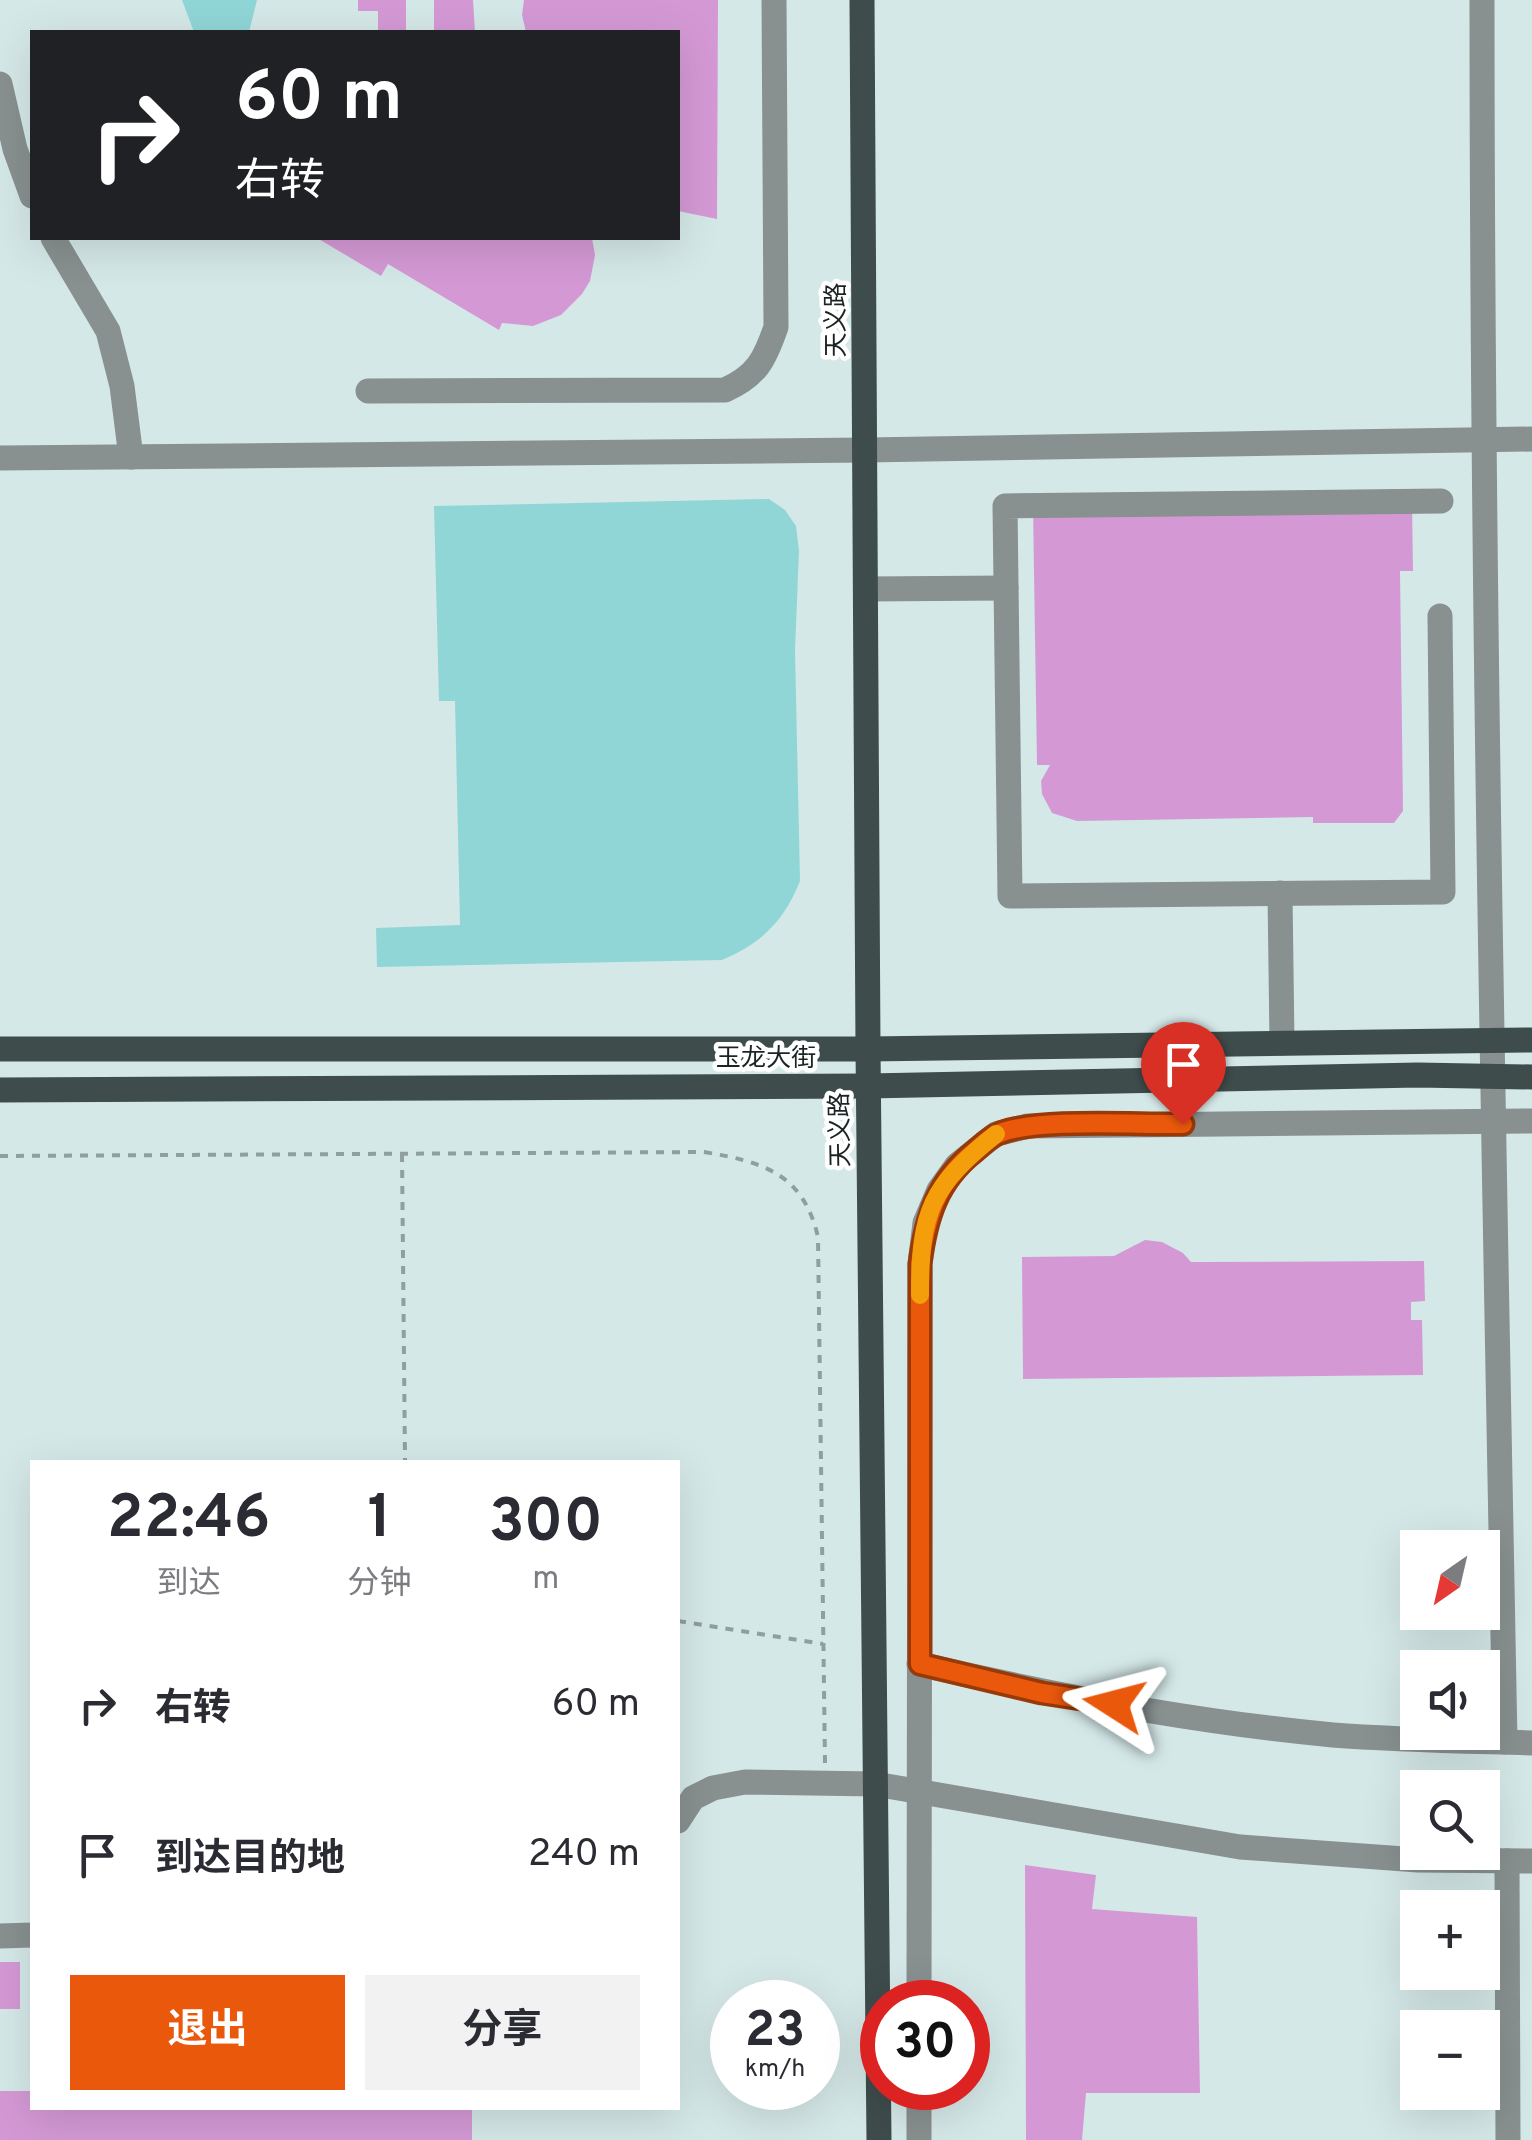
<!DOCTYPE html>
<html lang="zh">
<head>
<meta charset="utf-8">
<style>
	body { margin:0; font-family:Overpass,"Noto Sans SC",sans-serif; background:#f2f2f3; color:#2b2b33; height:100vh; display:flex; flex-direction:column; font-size:38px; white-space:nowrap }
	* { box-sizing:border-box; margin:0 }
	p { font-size:32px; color:#7c7c81 }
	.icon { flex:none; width:55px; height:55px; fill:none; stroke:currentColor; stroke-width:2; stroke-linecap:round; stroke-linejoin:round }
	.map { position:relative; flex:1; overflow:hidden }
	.panel { position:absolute; left:30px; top:1460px; width:650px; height:650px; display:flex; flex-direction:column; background:#fff; border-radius:0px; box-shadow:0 10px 40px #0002 }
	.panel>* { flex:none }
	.top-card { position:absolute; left:30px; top:30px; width:650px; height:210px; border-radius:0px; box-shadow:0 10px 40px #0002; background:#202124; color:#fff; overflow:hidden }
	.needle { width:65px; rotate:214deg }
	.fabs { position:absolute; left:1400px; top:1530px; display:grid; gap:20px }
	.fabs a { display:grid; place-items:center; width:100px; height:100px; border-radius:0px; background:#fff; box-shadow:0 10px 40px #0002; font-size:50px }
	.speed { position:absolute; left:710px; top:1980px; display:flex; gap:20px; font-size:50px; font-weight:700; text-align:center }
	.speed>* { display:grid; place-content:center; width:130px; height:130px; border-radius:50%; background:#fff; box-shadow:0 10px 40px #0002; line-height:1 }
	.speed small { font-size:25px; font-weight:400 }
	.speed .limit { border:15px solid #d22; background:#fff; color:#111 }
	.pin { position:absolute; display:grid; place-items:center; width:85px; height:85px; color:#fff; margin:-102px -42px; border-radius:50% 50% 50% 0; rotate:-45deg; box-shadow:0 0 10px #0007 }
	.pin .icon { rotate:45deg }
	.me { position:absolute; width:110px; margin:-55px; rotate:279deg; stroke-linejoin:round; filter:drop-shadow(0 0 8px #0008) }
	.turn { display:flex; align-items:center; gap:35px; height:210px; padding:0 40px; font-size:45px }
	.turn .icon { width:130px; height:130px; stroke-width:2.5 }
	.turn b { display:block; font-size:70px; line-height:85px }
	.eta { display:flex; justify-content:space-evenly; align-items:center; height:170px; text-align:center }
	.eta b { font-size:60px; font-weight:700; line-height:70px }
	.primary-button { display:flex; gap:20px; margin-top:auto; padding:20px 40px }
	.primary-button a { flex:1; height:115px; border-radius:0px; background:#ea580c; color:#fff; font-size:40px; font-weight:700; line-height:115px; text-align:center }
	.primary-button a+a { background:#f2f2f3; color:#2b2b33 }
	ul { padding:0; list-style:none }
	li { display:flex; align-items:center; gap:30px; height:150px; padding:0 40px }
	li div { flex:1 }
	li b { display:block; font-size:38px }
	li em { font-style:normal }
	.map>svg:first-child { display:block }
	.grass { fill:#91d6d7 }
	.building { fill:#d499d5 }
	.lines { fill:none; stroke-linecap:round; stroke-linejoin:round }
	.path { stroke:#909e9e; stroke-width:4; stroke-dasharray:8 8; stroke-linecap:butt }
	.minor { stroke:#889090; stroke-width:25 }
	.major { stroke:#3f4c4c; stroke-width:25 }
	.route-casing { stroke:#983908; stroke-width:25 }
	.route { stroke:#ea580c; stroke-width:18 }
	.slow { stroke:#f59e0b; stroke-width:18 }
	.labels { text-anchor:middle; stroke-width:9; stroke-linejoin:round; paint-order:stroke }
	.street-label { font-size:25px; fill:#1c2323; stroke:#fff }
</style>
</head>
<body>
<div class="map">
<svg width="1532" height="2140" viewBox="0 0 1532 2140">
	<rect width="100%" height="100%" fill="#d5e8e8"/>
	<g class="grass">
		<polygon points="182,0 257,0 249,32 194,32"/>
		<path d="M769,499l16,11 11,16 3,25 -4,99 5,231c-16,40 -38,62 -78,79l-345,7 -1,-39 84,-3 -5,-224h-16l-5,-195z"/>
	</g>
	<g class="building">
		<polygon points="358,0 406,0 406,32 378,32 378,11 358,11"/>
		<polygon points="434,0 473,0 475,32 434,32"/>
		<polygon points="524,0 718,0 717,219 678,211 678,32 526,32 522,15"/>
		<polygon points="317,238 592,238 595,255 590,281 582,294 561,315 533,326 502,323 499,330 388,264 381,276"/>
		<polygon points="1412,503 1413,571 1400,571 1403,811 1394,823 1313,823 1313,817 1077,821 1052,813 1042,794 1041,781 1050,765 1037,765 1033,507"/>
		<polygon points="1145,1240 1162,1242 1183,1253 1191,1262 1424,1261 1425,1301 1411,1302 1411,1320 1422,1320 1423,1375 1023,1379 1022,1257 1114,1256"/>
		<polygon points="1025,1865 1096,1875 1092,1909 1197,1917 1200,2093 1086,2093 1082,2140 1026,2140"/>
		<rect x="0" y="1962" width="20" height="47"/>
		<polygon points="0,2091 32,2091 32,2108 458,2108 472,2110 472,2140 0,2140"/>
	</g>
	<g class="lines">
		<g class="path">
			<polyline points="402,1154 405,1462"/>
			<path d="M0,1156l704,-4c59,10 99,21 114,85l7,526"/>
			<polyline points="678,1621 823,1644"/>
		</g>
		<g class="minor">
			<path d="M1482,0c0,581 12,1161 23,1742"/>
			<polyline points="0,84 15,149 32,196"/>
			<polyline points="53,238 108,331 122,386 131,457"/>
			<path d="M368,391l357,-1c32,-14 40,-31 51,-63l-2,-327"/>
			<polyline points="0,458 866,450 1532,439"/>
			<polyline points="866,589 1006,588"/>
			<polyline points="1440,616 1443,892 1010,896 1005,506 1441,501"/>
			<polyline points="1280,893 1282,1043"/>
			<path d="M919,1664c137,32 275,58 414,71 66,5 133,6 199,8"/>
			<polyline points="678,1821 693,1798 713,1788 745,1782 875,1784 1240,1847 1418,1860 1532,1861"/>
			<polyline points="1507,1861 1508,2140"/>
			<polyline points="0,1936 32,1935"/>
			<polyline points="919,2002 920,1264 925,1223 939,1190 957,1165 996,1134 1028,1126 1532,1121"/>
			<polyline points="919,2140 919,2088"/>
		</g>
		<g class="major">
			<polyline points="862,0 868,1049 879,2140"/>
			<polyline points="0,1049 868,1049 1532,1040"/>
			<polyline points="0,1090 868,1086 1418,1075 1532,1077"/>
		</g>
	</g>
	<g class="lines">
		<g class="route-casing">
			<path id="route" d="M1114,1704l-72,-11 -122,-29v-400c6,-47 17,-83 55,-113 7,-6 16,-15 25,-18 39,-15 137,-8 183,-9"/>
		</g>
		<use href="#route" class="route"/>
		<path class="slow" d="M920,1295c0,-84 11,-109 76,-161"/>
	</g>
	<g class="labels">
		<g class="street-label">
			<text transform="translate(835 320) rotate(-90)" y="9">天义路</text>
			<text x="766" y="1066">玉龙大街</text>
			<text transform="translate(839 1130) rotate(-91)" y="9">天义路</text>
		</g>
	</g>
</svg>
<div class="fabs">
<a><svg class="needle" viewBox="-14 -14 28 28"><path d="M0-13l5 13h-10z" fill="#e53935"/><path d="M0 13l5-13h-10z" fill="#7c7c81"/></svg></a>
<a><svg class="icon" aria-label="sound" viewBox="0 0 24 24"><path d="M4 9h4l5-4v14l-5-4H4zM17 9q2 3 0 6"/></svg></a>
<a><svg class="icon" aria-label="search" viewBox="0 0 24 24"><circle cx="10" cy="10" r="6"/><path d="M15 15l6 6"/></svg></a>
<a>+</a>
<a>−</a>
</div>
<div class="speed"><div>23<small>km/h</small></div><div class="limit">30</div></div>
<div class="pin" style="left:1183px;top:1124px;background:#d93025"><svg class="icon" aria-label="arrive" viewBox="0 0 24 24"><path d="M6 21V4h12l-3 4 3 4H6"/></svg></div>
<svg class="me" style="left:1114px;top:1704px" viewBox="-20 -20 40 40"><path d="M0-17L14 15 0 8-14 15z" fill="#ea580c" stroke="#fff" stroke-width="4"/></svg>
<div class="top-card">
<div class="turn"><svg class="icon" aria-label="right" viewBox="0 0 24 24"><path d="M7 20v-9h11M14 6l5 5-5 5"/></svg><div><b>60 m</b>右转</div></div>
</div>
<section class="panel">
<div class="eta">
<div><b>22:46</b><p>到达</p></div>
<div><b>1</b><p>分钟</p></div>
<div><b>300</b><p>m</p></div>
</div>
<ul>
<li><svg class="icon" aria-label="right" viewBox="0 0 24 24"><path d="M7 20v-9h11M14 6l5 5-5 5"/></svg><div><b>右转</b></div><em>60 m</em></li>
<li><svg class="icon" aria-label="arrive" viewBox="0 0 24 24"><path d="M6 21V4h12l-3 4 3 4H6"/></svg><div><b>到达目的地</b></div><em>240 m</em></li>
</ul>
<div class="primary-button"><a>退出</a><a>分享</a></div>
</section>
</div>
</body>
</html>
